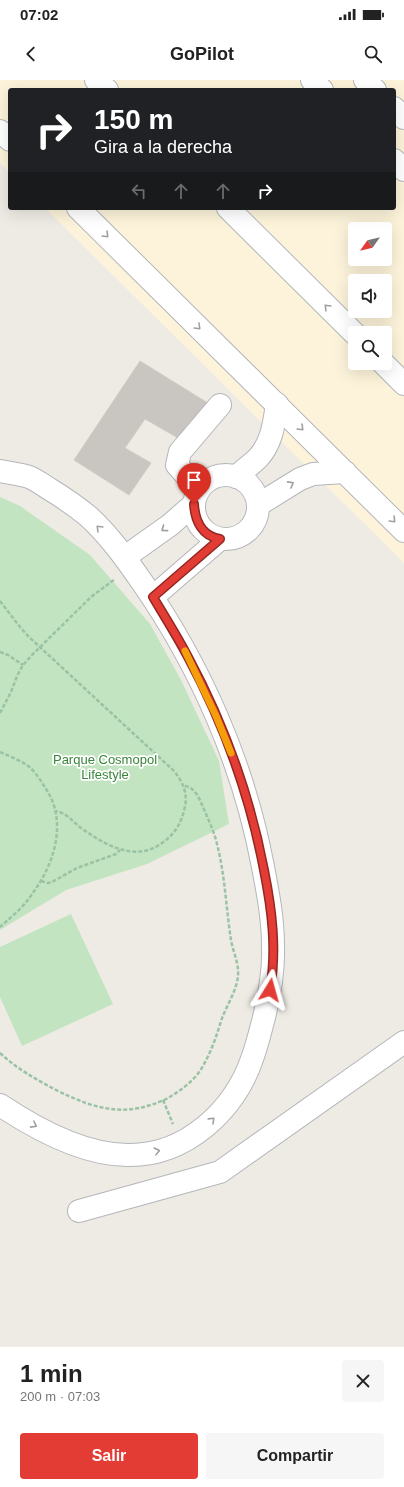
<!DOCTYPE html>
<html lang="es">
<head>
<meta charset="utf-8">
<style>
	body { margin:0; font-family:Arial,sans-serif; background:#f6f6f6; color:#222; height:100vh; display:flex; flex-direction:column; font-size:15px; white-space:nowrap }
	* { box-sizing:border-box; margin:0 }
	p { font-size:13px; color:#767676 }
	.icon { flex:none; width:22px; height:22px; fill:none; stroke:currentColor; stroke-width:2; stroke-linecap:round; stroke-linejoin:round }
	.map { position:relative; height:1267px; overflow:hidden }
	.side { display:flex; flex-direction:column; background:#fff; flex:1 }
	.side>* { flex:none }
	.banner { position:absolute; left:8px; top:8px; width:388px; height:122px; border-radius:4px; box-shadow:0 4px 16px #0002; background:#202124; color:#fff; overflow:hidden }
	.needle { width:26px; rotate:236deg }
	.controls { position:absolute; left:348px; top:142px; display:grid; gap:8px }
	.controls a { display:grid; place-items:center; width:44px; height:44px; border-radius:4px; background:#fff; box-shadow:0 4px 16px #0002; font-size:20px }
	.pin { position:absolute; display:grid; place-items:center; width:34px; height:34px; color:#fff; margin:-41px -17px; border-radius:50% 50% 50% 0; rotate:-45deg; box-shadow:0 0 4px #0007 }
	.pin .icon { rotate:45deg }
	.me { position:absolute; width:44px; margin:-22px; rotate:8deg; stroke-linejoin:round; filter:drop-shadow(0 0 3px #0008) }
	.turn { display:flex; align-items:center; gap:14px; height:84px; padding:0 20px; font-size:18px }
	.turn .icon { width:52px; height:52px; stroke-width:2.5 }
	.turn b { display:block; font-size:28px; line-height:34px }
	.lanes { display:flex; align-items:center; height:38px; padding:0 20px; background:#0003; justify-content:center; gap:20px; direction:ltr }
	.lanes .off { opacity:.35 }
	.round { display:grid; place-items:center; flex:none; width:42px; height:42px; border-radius:4px; background:#f6f6f6 }
	.overview { display:flex; align-items:center; justify-content:space-between; height:68px; padding:0 20px }
	h1 { font-size:24px; font-weight:600; line-height:30px }
	.cta { display:flex; gap:8px; margin-top:auto; padding:8px 20px }
	.cta a { flex:1; height:46px; border-radius:4px; background:#e23c35; color:#fff; font-size:16px; font-weight:600; line-height:46px; text-align:center }
	.cta a+a { background:#f6f6f6; color:#222 }
	.status { display:flex; justify-content:space-between; align-items:center; height:28px; padding:0 20px; background:#fff; direction:ltr }
	.status svg { height:11px; fill:currentColor }
	header { display:flex; justify-content:space-between; align-items:center; height:52px; padding:0 20px; background:#fff; font-size:18px; font-weight:600 }
	.map>svg:first-child { display:block }
	.commercial { fill:#fcf3da; fill-rule:evenodd }
	.green { fill:#c2e4c1 }
	.building { fill:#c9c6c1; stroke:#d2cdc2 }
	.lines { fill:none; stroke-linecap:round; stroke-linejoin:round }
	.minor-casing { stroke:#b4b6ba; stroke-width:24 }
	.path { stroke:#99c3a4; stroke-width:2.5; stroke-dasharray:4 2; stroke-linecap:butt }
	.minor { stroke:#fff; stroke-width:22 }
	.oneway { stroke:#9d9fa2 }
	.route-casing { stroke:#932722; stroke-width:10 }
	.route { stroke:#e23c35; stroke-width:7 }
	.slow { stroke:#f59e0b; stroke-width:7 }
	.labels { text-anchor:middle; stroke-width:3.5; stroke-linejoin:round; paint-order:stroke }
	.park-label { font-size:13px; fill:#39853a; stroke:#fff }
</style>
</head>
<body>
<div class="status"><b>07:02</b><svg viewBox="0 0 49 12"><path d="M0 12V9h3v3zM5 12V6h3v6zM10 12V3h3v9zM15 12V0h3v12zM26 1h20v11H26zM47 4h2v5h-2z"/></svg></div>
<header><svg class="icon" aria-label="back" viewBox="0 0 24 24"><path d="M15 5l-7 7 7 7"/></svg>GoPilot<svg class="icon" aria-label="search" viewBox="0 0 24 24"><circle cx="10" cy="10" r="6"/><path d="M15 15l6 6"/></svg></header>
<div class="map">
<svg width="404" height="1267" viewBox="0 0 404 1267">
	<rect width="100%" height="100%" fill="#eeebe4"/>
	<path class="commercial" d="M0,0h404v483l-359,-355h349v-118h-384v83l-10,-10zM355,149h30v30h-30zM355,201h30v30h-30zM355,253h30v30h-30z"/>
	<g class="green">
		<polygon points="0,417 20,426 90,475 150,544 181,600 219,681 229,744 147,784 66,810 0,850"/>
		<polygon points="71,834 113,924 22,966 0,917 0,867"/>
	</g>
	<polygon class="building" points="140,281 211,325 185,362 145,339 125,368 151,383 129,415 74,380"/>
	<g class="lines">
		<g class="minor-casing">
			<g id="minor">
				<polyline points="96,0 107,10"/>
				<polyline points="312,0 322,10"/>
				<polyline points="365,0 375,10"/>
				<polyline points="394,28 404,38"/>
				<polyline points="0,51 10,60"/>
				<polyline points="394,80 404,90"/>
				<polyline points="78,128 404,451"/>
				<polyline points="228,128 355,254"/>
				<polyline points="383,283 404,304"/>
				<path d="M0,391c9,2 20,3 29,6 8,3 15,9 22,13 13,8 26,17 37,26 21,19 38,43 54,66 59,85 102,183 121,285 5,26 10,52 10,79 1,28 -4,53 -11,79 -3,12 -6,23 -10,34 -18,52 -66,96 -122,96 -44,1 -94,-26 -130,-50"/>
				<circle cx="226" cy="427" r="32"/>
				<path d="M236,397c7,-7 15,-12 22,-19 14,-15 16,-34 19,-54"/>
				<polyline points="202,405 185,394 177,385 180,372 220,325"/>
				<polyline points="258,425 300,399 313,394 345,392"/>
				<polyline points="125,477 170,445 194,424"/>
				<polyline points="153,517 220,459"/>
				<polyline points="79,1131 220,1092 404,962"/>
			</g>
		</g>
		<g class="path">
			<path d="M0,521l20,26 9,10 144,133c9,10 15,23 12,36 -3,17 -11,30 -26,39 -26,17 -57,-2 -78,-17 -8,-6 -14,-15 -25,-17"/>
			<polyline points="0,572 8,575 23,585"/>
			<polyline points="0,633 11,612 17,596 23,585 32,575 91,517 115,499"/>
			<path d="M0,672c9,4 19,8 27,13 8,6 14,16 19,24 22,33 8,76 -14,105 -8,13 -21,23 -32,33"/>
			<polyline points="41,801 48,803 52,802 77,788 116,774 120,770"/>
			<path d="M0,973c17,16 37,27 58,38 39,19 69,27 110,7 12,-7 24,-16 32,-27 10,-16 16,-33 21,-50 5,-15 16,-30 17,-46 1,-12 -5,-23 -7,-35 -5,-32 -6,-65 -14,-96 -3,-13 -9,-25 -14,-37 -4,-9 -8,-20 -19,-21"/>
			<polyline points="163,1020 173,1044"/>
		</g>
		<use href="#minor" class="minor"/>
	</g>
	<defs><path id="oneway-chevron" d="M-2-3.5L2.5 0L-2 3.5" fill="none" stroke-width="1.6" stroke-linecap="round" stroke-linejoin="round"/></defs>
	<g class="oneway">
		<use href="#oneway-chevron" transform="translate(106 155) rotate(45)"/>
		<use href="#oneway-chevron" transform="translate(327 227) rotate(-135)"/>
		<use href="#oneway-chevron" transform="translate(198 247) rotate(45)"/>
		<use href="#oneway-chevron" transform="translate(301 348) rotate(45)"/>
		<use href="#oneway-chevron" transform="translate(291 404) rotate(-29)"/>
		<use href="#oneway-chevron" transform="translate(393 440) rotate(45)"/>
		<use href="#oneway-chevron" transform="translate(99 448) rotate(-135)"/>
		<use href="#oneway-chevron" transform="translate(164 449) rotate(144)"/>
		<use href="#oneway-chevron" transform="translate(212 1040) rotate(-44)"/>
		<use href="#oneway-chevron" transform="translate(34 1045) rotate(28)"/>
		<use href="#oneway-chevron" transform="translate(157 1071) rotate(-14)"/>
	</g>
	<g class="lines">
		<g class="route-casing">
			<path id="route" d="M194,424c1,17 8,32 26,35l-67,58c12,20 24,39 35,60 36,67 62,139 76,213 8,40 13,80 6,120"/>
		</g>
		<use href="#route" class="route"/>
		<polyline class="slow" points="185,571 216,636 231,673"/>
	</g>
	<g class="labels">
		<g class="park-label">
			<text x="105" y="684">Parque Cosmopol<tspan x="105" dy="15">Lifestyle</tspan></text>
		</g>
	</g>
</svg>
<div class="controls">
<a><svg class="needle" viewBox="-14 -14 28 28"><path d="M0-13l5 13h-10z" fill="#e53935"/><path d="M0 13l5-13h-10z" fill="#767676"/></svg></a>
<a><svg class="icon" aria-label="sound" viewBox="0 0 24 24"><path d="M4 9h4l5-4v14l-5-4H4zM17 9q2 3 0 6"/></svg></a>
<a><svg class="icon" aria-label="search" viewBox="0 0 24 24"><circle cx="10" cy="10" r="6"/><path d="M15 15l6 6"/></svg></a>
</div>
<div class="pin" style="left:194px;top:424px;background:#d93025"><svg class="icon" aria-label="arrive" viewBox="0 0 24 24"><path d="M6 21V4h12l-3 4 3 4H6"/></svg></div>
<svg class="me" style="left:270px;top:910px" viewBox="-20 -20 40 40"><path d="M0-17L14 15 0 8-14 15z" fill="#e23c35" stroke="#fff" stroke-width="4"/></svg>
<div class="banner">
<div class="turn"><svg class="icon" aria-label="right" viewBox="0 0 24 24"><path d="M7 20v-9h11M14 6l5 5-5 5"/></svg><div><b>150 m</b>Gira a la derecha</div></div>
<div class="lanes"><svg class="icon off" aria-label="left" viewBox="0 0 24 24"><path d="M17 20v-9H6M10 6l-5 5 5 5"/></svg><svg class="icon off" aria-label="ahead" viewBox="0 0 24 24"><path d="M12 20V5M6 11l6-6 6 6"/></svg><svg class="icon off" aria-label="ahead" viewBox="0 0 24 24"><path d="M12 20V5M6 11l6-6 6 6"/></svg><svg class="icon" aria-label="right" viewBox="0 0 24 24"><path d="M7 20v-9h11M14 6l5 5-5 5"/></svg></div>
</div>
</div>
<section class="side">
<div class="overview"><div><h1>1 min</h1><p>200 m · 07:03</p></div><a class="round"><svg class="icon" aria-label="close" viewBox="0 0 24 24"><path d="M6 6l12 12M18 6L6 18"/></svg></a></div>
<div class="cta"><a>Salir</a><a>Compartir</a></div>
</section>
</body>
</html>
